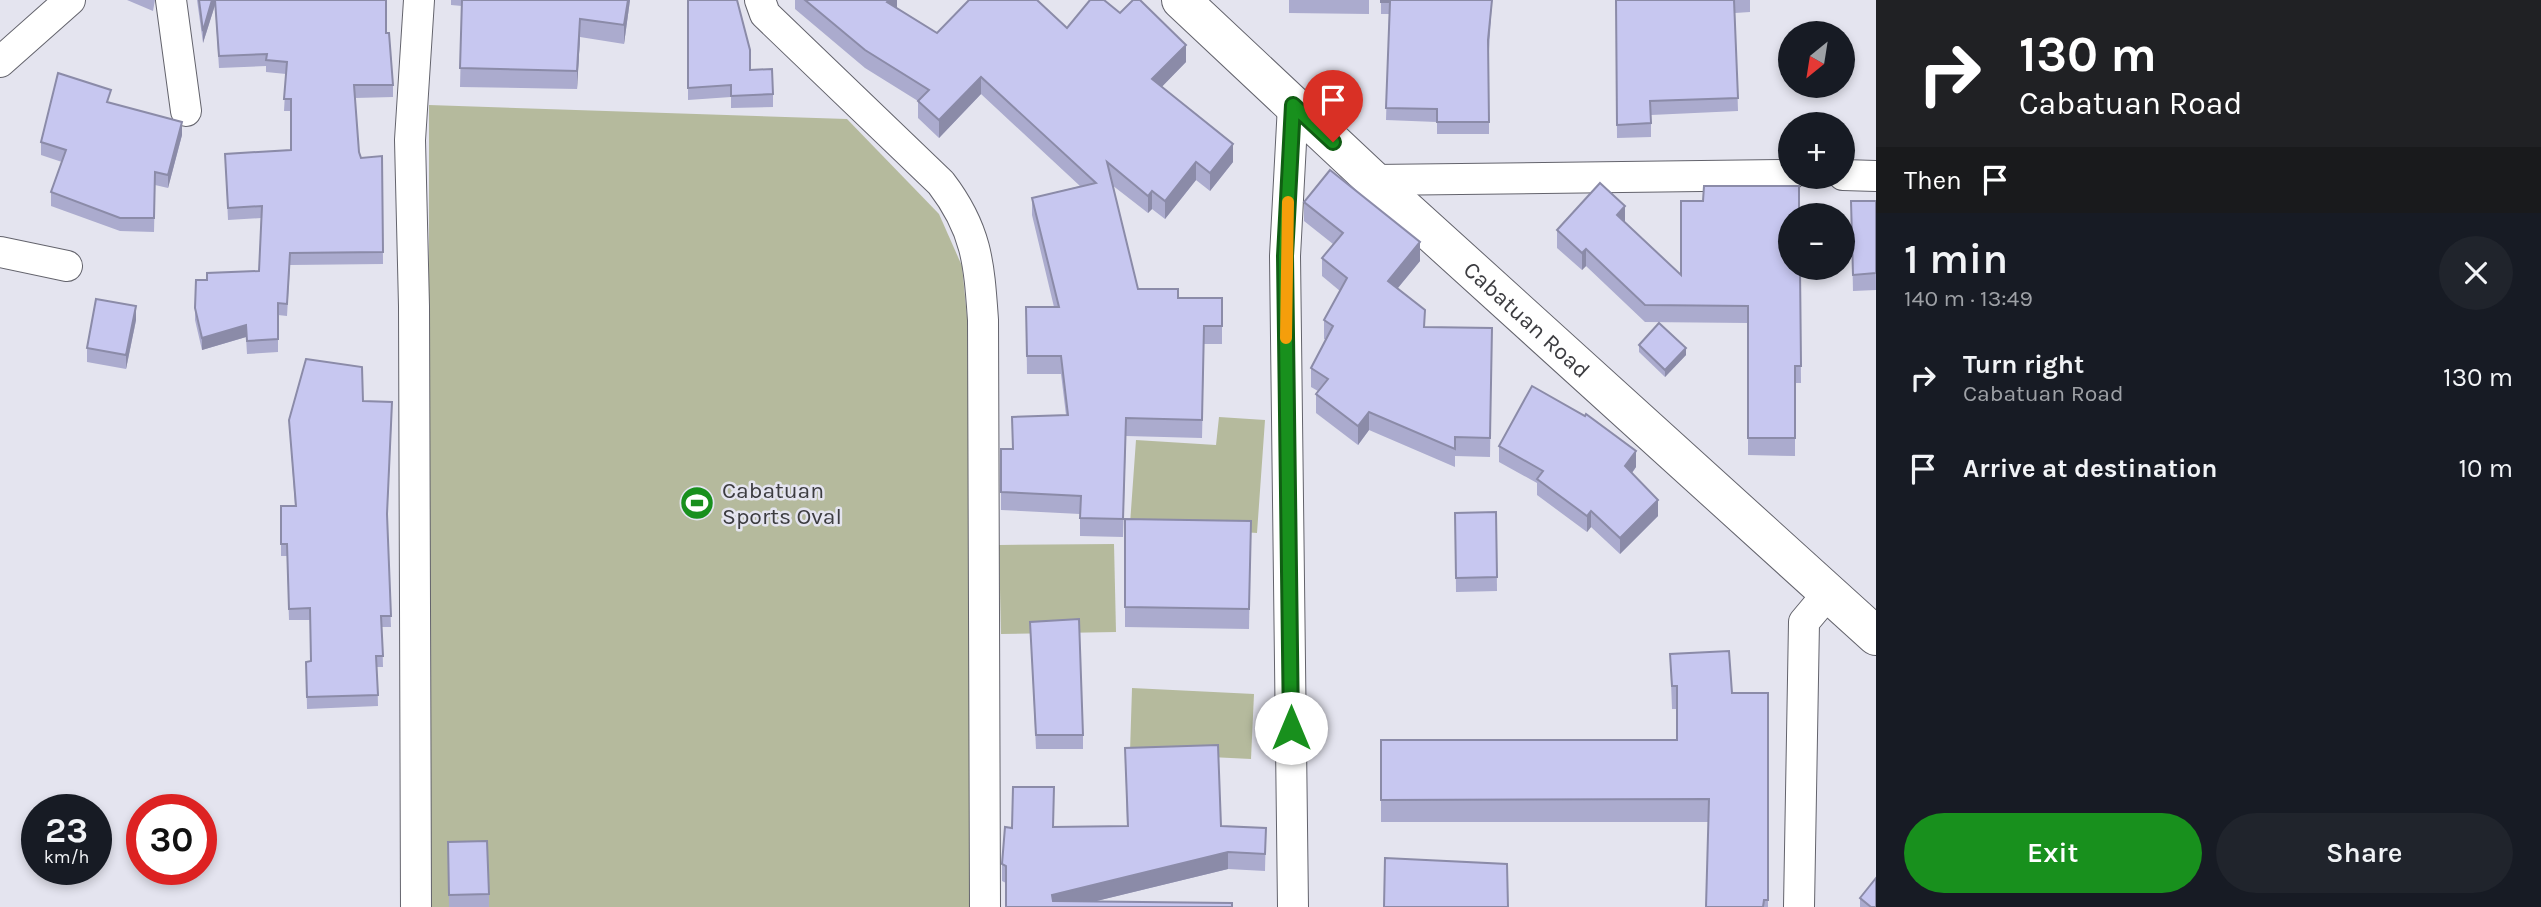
<!DOCTYPE html>
<html lang="en">
<head>
<meta charset="utf-8">
<style>
	body { margin:0; font-family:Karla,sans-serif; background:#20242c; color:#f1f3f6; height:100vh; display:flex; flex-direction:column; font-size:26px; white-space:nowrap }
	* { box-sizing:border-box; margin:0 }
	p { font-size:23px; color:#9ea1a6 }
	.icon { flex:none; width:38px; height:38px; fill:none; stroke:currentColor; stroke-width:2; stroke-linecap:round; stroke-linejoin:round }
	.map { position:relative; flex:1; overflow:hidden }
	.side { display:flex; flex-direction:column; background:#171b24; width:665px }
	.side>* { flex:none }
	.guide { background:#202124; color:#fff; overflow:hidden }
	.needle { width:46px; rotate:210deg }
	.buttons { position:absolute; left:1778px; top:21px; display:grid; gap:14px }
	.buttons a { display:grid; place-items:center; width:77px; height:77px; border-radius:50%; background:#171b24; box-shadow:0 4px 10px #0003; font-size:35px }
	.speed { position:absolute; left:21px; top:794px; display:flex; gap:14px; font-size:35px; font-weight:700; text-align:center }
	.speed>* { display:grid; place-content:center; width:91px; height:91px; border-radius:50%; background:#171b24; box-shadow:0 4px 10px #0003; line-height:1 }
	.speed small { font-size:18px; font-weight:400 }
	.speed .limit { border:10px solid #d22; background:#fff; color:#111 }
	.pin { position:absolute; display:grid; place-items:center; width:60px; height:60px; color:#fff; margin:-72px -30px; border-radius:50% 50% 50% 0; rotate:-45deg; box-shadow:0 0 7px #0007 }
	.pin .icon { rotate:45deg }
	.me { position:absolute; width:77px; margin:-38px; rotate:0deg; stroke-linejoin:round; filter:drop-shadow(0 0 5px #0008) }
	.turn { display:flex; align-items:center; gap:24px; height:147px; padding:0 28px; font-size:32px }
	.turn .icon { width:91px; height:91px; stroke-width:2.5 }
	.turn b { display:block; font-size:49px; line-height:60px }
	.then { display:flex; align-items:center; height:66px; padding:0 28px; background:#0003; gap:14px; font-size:26px }
	.round { display:grid; place-items:center; flex:none; width:74px; height:74px; border-radius:37px; background:#20242c }
	.head { display:flex; align-items:center; justify-content:space-between; height:119px; padding:0 28px }
	h1 { font-size:42px; font-weight:600; line-height:52px }
	.button { display:flex; gap:14px; margin-top:auto; padding:14px 28px }
	.button a { flex:1; height:80px; border-radius:42px; background:#18901d; color:#fff; font-size:28px; font-weight:600; line-height:80px; text-align:center }
	.button a+a { background:#20242c; color:#f1f3f6 }
	ul { padding:0; list-style:none }
	li { display:flex; align-items:center; gap:21px; height:91px; padding:0 28px }
	li div { flex:1 }
	li b { display:block; font-size:26px }
	li em { font-style:normal }
	main { display:flex; flex:1; min-height:0 }
	.map>svg:first-child { display:block }
	.green { fill:#b5ba9d }
	.lines { fill:none; stroke-linecap:round; stroke-linejoin:round }
	.minor-casing { stroke:#63636c; stroke-width:32 }
	.trunk-casing { stroke:#63636c; stroke-width:40 }
	.minor { stroke:#fff; stroke-width:30 }
	.trunk { stroke:#fff; stroke-width:38 }
	.wall { fill:#ababce }
	.shaded-wall { fill:#8b8ba8 }
	.building { fill:#c7c7f0; stroke:#8b8ba8; stroke-width:2 }
	.route-casing { stroke:#105e13; stroke-width:18 }
	.route { stroke:#18901d; stroke-width:12 }
	.slow { stroke:#f59e0b; stroke-width:12 }
	.labels { text-anchor:middle; stroke-width:5; stroke-linejoin:round; paint-order:stroke }
	.street-label { font-size:23px; fill:#3c3c40; stroke:#e4e4ef }
	.poi-label { font-size:23px; fill:#3c3c40; stroke:#e4e4ef; text-anchor:start }
</style>
</head>
<body>
<main>
<div class="map">
<svg width="1876" height="907" viewBox="0 0 1876 907">
	<rect width="100%" height="100%" fill="#e4e4ef"/>
	<g class="green">
		<polygon points="429,105 847,119 939,214 962,266 967,317 976,907 429,907"/>
		<polygon points="1219,417 1265,420 1257,533 1130,524 1136,440 1216,445"/>
		<polygon points="1114,544 1116,632 1001,634 999,545"/>
		<polygon points="1132,688 1254,694 1251,759 1130,753"/>
	</g>
	<g class="lines">
		<g class="minor-casing">
			<g id="minor">
				<polyline points="171,0 186,111"/>
				<path d="M760,0l5,14 176,169c36,47 38,80 42,137l2,587"/>
				<polyline points="0,62 70,0"/>
				<polyline points="1843,175 1876,176"/>
				<polyline points="1373,180 1790,175"/>
				<polyline points="0,252 67,266"/>
				<polyline points="416,907 414,306 410,140 419,0"/>
				<polyline points="1293,907 1285,256 1293,105"/>
				<polyline points="1799,907 1804,622 1830,591"/>
			</g>
		</g>
		<g class="trunk-casing">
			<g id="trunk">
				<path id="s1" d="M1181,0l192,180 503,456"/>
			</g>
		</g>
		<use href="#minor" class="minor"/>
		<use href="#trunk" class="trunk"/>
	</g>
	<g class="wall">
		<polygon points="127,0 155,0 153,11"/>
		<polygon points="197,0 386,0 386,33 393,85 393,97 355,98 359,152 361,158 382,156 383,264 290,265 287,316 278,315 278,352 247,354 246,337 202,350 195,320 195,308 207,280 259,271 261,218 228,220 225,154 291,150 291,111 284,111 286,74 266,72 266,66 219,68 215,5 203,43"/>
		<polygon points="451,0 630,0 624,44 580,37 577,89 460,87 462,6 451,5"/>
		<polygon points="688,0 773,94 773,107 731,108 731,97 688,100"/>
		<polygon points="795,0 897,0 897,8 937,33 1067,28 1120,13 1186,62 1161,87 1233,162 1210,191 1196,180 1165,219 1152,209 1148,213 1112,185 1138,289 1178,298 1222,298 1222,344 1204,344 1202,438 1126,436 1123,537 1080,536 1080,514 1001,510 1001,449 1012,449 1012,417 1066,415 1061,374 1027,374 1026,307 1054,307 1032,215 1032,198 1080,186 981,94 939,138 918,118 918,101 865,68 795,9"/>
		<polygon points="1289,0 1369,0 1369,14 1289,13"/>
		<polygon points="1381,0 1492,0 1489,51 1489,134 1437,134 1437,122 1386,120 1389,14 1381,14"/>
		<polygon points="1616,0 1750,0 1750,12 1735,13 1738,111 1651,115 1651,137 1617,138"/>
		<polygon points="111,103 182,135 168,188 155,185 154,232 120,231 51,206 51,192 62,162 41,155 41,142"/>
		<polygon points="1851,201 1876,201 1876,290 1853,291"/>
		<polygon points="1304,202 1420,261 1397,289 1425,327 1492,328 1490,457 1455,456 1455,467 1369,430 1358,445 1316,413 1316,394 1318,391 1311,387 1311,368 1326,340 1324,339 1324,320 1340,291 1322,276 1322,258 1333,244 1304,221"/>
		<polygon points="1625,222 1681,275 1800,268 1801,383 1795,383 1795,456 1748,455 1748,323 1645,322 1586,266 1582,270 1557,248 1557,230"/>
		<polygon points="136,320 126,369 87,362 87,348"/>
		<polygon points="1639,345 1686,355 1665,377 1639,352"/>
		<polygon points="363,401 392,414 387,520 391,627 382,627 383,667 377,667 378,706 307,709 306,662 311,661 310,620 289,620 287,556 281,556 281,506 295,506 289,420"/>
		<polygon points="1499,446 1636,467 1632,473 1658,516 1620,554 1591,527 1587,532 1537,495 1537,483 1499,462"/>
		<polygon points="1496,512 1497,591 1456,592 1455,513"/>
		<polygon points="1125,519 1251,521 1249,629 1125,627"/>
		<polygon points="1030,622 1083,735 1083,749 1036,749"/>
		<polygon points="1670,654 1732,693 1768,693 1768,907 1706,907 1709,822 1381,822 1381,740 1677,740 1677,709 1672,709"/>
		<polygon points="1125,748 1221,826 1266,828 1265,871 1228,869 1096,901 1006,907 1006,883 1002,881 1002,864 1053,827 1127,826"/>
		<polygon points="448,842 489,894 489,907 449,907"/>
		<polygon points="1860,898 1876,907 1860,907"/>
	</g>
	<g class="shaded-wall">
		<polygon points="212,0 215,0 215,5 203,43 203,31"/>
		<polygon points="628,0 630,0 624,44 624,25"/>
		<polygon points="889,0 897,0 897,8 887,2"/>
		<polygon points="1492,0 1488,52 1488,40"/>
		<polygon points="580,19 580,37 577,89 577,71"/>
		<polygon points="1186,45 1186,62 1152,97 1152,79"/>
		<polygon points="981,77 981,94 939,138 939,120"/>
		<polygon points="182,122 182,135 168,188 168,175"/>
		<polygon points="1233,144 1233,162 1210,191 1210,173"/>
		<polygon points="1196,162 1196,180 1165,219 1165,201"/>
		<polygon points="1152,191 1152,209 1148,213 1148,196"/>
		<polygon points="1625,206 1625,224 1617,215"/>
		<polygon points="1420,242 1420,261 1388,300 1388,281"/>
		<polygon points="1586,249 1586,266 1582,270 1582,253"/>
		<polygon points="136,306 136,320 126,369 126,355"/>
		<polygon points="246,325 246,337 202,350 202,338"/>
		<polygon points="1686,348 1686,355 1665,377 1665,370"/>
		<polygon points="1369,412 1369,430 1358,445 1358,426"/>
		<polygon points="1636,451 1636,467 1625,482 1625,466"/>
		<polygon points="1658,500 1658,516 1620,554 1620,538"/>
		<polygon points="1591,511 1591,527 1587,532 1587,516"/>
		<polygon points="1228,852 1228,869 1072,907 1052,907 1052,895"/>
	</g>
	<g class="building">
		<polygon points="199,0 212,0 203,31"/>
		<polygon points="215,0 386,0 386,33 389,33 393,85 354,85 359,152 361,158 382,156 383,252 290,253 287,304 278,303 278,339 247,341 246,325 202,338 195,308 196,280 207,280 207,273 259,271 262,206 228,208 225,154 291,150 291,99 284,99 287,62 266,60 267,54 219,56"/>
		<polygon points="462,0 628,0 624,25 580,19 577,71 460,68"/>
		<polygon points="688,0 737,0 750,50 750,70 772,69 773,94 731,96 731,85 688,88"/>
		<polygon points="805,0 889,0 887,2 937,33 969,0 1037,0 1067,28 1090,0 1104,0 1120,13 1133,0 1140,0 1186,45 1152,79 1233,144 1210,173 1196,162 1165,201 1152,191 1148,196 1107,162 1138,289 1178,289 1178,298 1222,298 1222,326 1204,326 1202,420 1126,418 1123,519 1080,518 1081,496 1001,492 1001,449 1013,449 1012,417 1068,415 1061,356 1027,356 1026,307 1059,307 1032,198 1096,183 981,77 939,120 918,101 929,90 865,50"/>
		<polygon points="1381,0 1492,0 1488,40 1489,122 1437,122 1437,109 1386,108 1390,2 1381,2"/>
		<polygon points="1616,0 1734,0 1738,98 1650,101 1651,123 1617,125"/>
		<polygon points="58,73 111,90 107,102 182,122 168,175 155,172 154,218 120,218 51,192 66,150 41,142"/>
		<polygon points="1330,170 1420,242 1388,281 1425,310 1424,327 1492,328 1490,438 1455,437 1455,449 1369,412 1358,426 1316,394 1328,379 1311,368 1333,326 1324,320 1347,278 1322,258 1343,233 1304,202"/>
		<polygon points="1600,183 1625,206 1617,215 1681,275 1681,201 1703,201 1704,186 1799,186 1799,215 1790,215 1790,268 1800,268 1801,366 1795,366 1795,438 1748,438 1748,306 1645,305 1586,249 1582,253 1557,230"/>
		<polygon points="1851,201 1876,201 1876,273 1853,275"/>
		<polygon points="96,299 136,306 126,355 87,348"/>
		<polygon points="1659,323 1686,348 1665,370 1639,345"/>
		<polygon points="306,359 362,367 363,401 392,402 387,514 391,616 381,616 383,656 376,656 378,695 307,697 306,662 311,661 310,608 289,609 287,544 281,544 281,506 296,506 289,420"/>
		<polygon points="1532,386 1585,416 1586,414 1636,451 1625,466 1658,500 1620,538 1591,511 1587,516 1537,479 1543,471 1499,446"/>
		<polygon points="1496,512 1497,577 1456,578 1455,513"/>
		<polygon points="1125,519 1251,521 1249,609 1125,607"/>
		<polygon points="1079,619 1083,735 1036,735 1030,622"/>
		<polygon points="1729,651 1732,693 1768,693 1768,900 1764,900 1763,907 1706,907 1709,799 1381,800 1381,740 1677,740 1677,686 1672,686 1670,654"/>
		<polygon points="1218,745 1221,826 1266,828 1265,854 1228,852 1052,895 1053,901 1232,903 1232,907 1006,907 1006,866 1002,864 1005,827 1012,828 1013,787 1054,787 1053,827 1128,826 1125,748"/>
		<polygon points="487,841 489,894 449,895 448,842"/>
		<polygon points="1385,858 1507,864 1508,907 1384,907"/>
		<polygon points="1876,878 1876,907 1871,907 1860,898"/>
	</g>
	<g class="lines">
		<g class="route-casing">
			<polyline id="route" points="1291,728 1285,256 1293,105 1333,142"/>
		</g>
		<use href="#route" class="route"/>
		<polyline class="slow" points="1286,338 1288,202"/>
	</g>
	<defs>
		<g id="stadium-disc" transform="scale(1.75)"><circle r="9.5" fill="#18901d" stroke="#e4e4ef"/><path d="M0-5a6.5 5 0 1 0 0 10a6.5 5 0 1 0 0-10ZM-3.5-1.8h7v3.6h-7Z" fill="#fff"/></g>
	</defs>
	<g fill-rule="evenodd">
		<use href="#stadium-disc" x="697" y="503"/>
	</g>
	<g class="labels">
		<g class="street-label">
			<text dy="8" stroke="none"><textPath href="#s1" startOffset="471">Cabatuan Road</textPath></text>
		</g>
		<g class="poi-label">
			<text x="722" y="498">Cabatuan<tspan x="722" dy="26">Sports Oval</tspan></text>
		</g>
	</g>
</svg>
<div class="buttons">
<a><svg class="needle" viewBox="-14 -14 28 28"><path d="M0-13l5 13h-10z" fill="#e53935"/><path d="M0 13l5-13h-10z" fill="#9ea1a6"/></svg></a>
<a>+</a>
<a>−</a>
</div>
<div class="speed"><div>23<small>km/h</small></div><div class="limit">30</div></div>
<div class="pin" style="left:1333px;top:142px;background:#d93025"><svg class="icon" aria-label="arrive" viewBox="0 0 24 24"><path d="M6 21V4h12l-3 4 3 4H6"/></svg></div>
<svg class="me" style="left:1291px;top:728px" viewBox="-20 -20 40 40"><circle r="19" fill="#fff"/><path d="M0-13L10 11 0 6-10 11z" fill="#18901d"/></svg>
</div>
<section class="side">
<div class="guide">
<div class="turn"><svg class="icon" aria-label="right" viewBox="0 0 24 24"><path d="M7 20v-9h11M14 6l5 5-5 5"/></svg><div><b>130 m</b>Cabatuan Road</div></div>
<div class="then">Then<svg class="icon" aria-label="arrive" viewBox="0 0 24 24"><path d="M6 21V4h12l-3 4 3 4H6"/></svg></div>
</div>
<div class="head"><div><h1>1 min</h1><p>140 m · 13:49</p></div><a class="round"><svg class="icon" aria-label="close" viewBox="0 0 24 24"><path d="M6 6l12 12M18 6L6 18"/></svg></a></div>
<ul>
<li><svg class="icon" aria-label="right" viewBox="0 0 24 24"><path d="M7 20v-9h11M14 6l5 5-5 5"/></svg><div><b>Turn right</b><p>Cabatuan Road</p></div><em>130 m</em></li>
<li><svg class="icon" aria-label="arrive" viewBox="0 0 24 24"><path d="M6 21V4h12l-3 4 3 4H6"/></svg><div><b>Arrive at destination</b></div><em>10 m</em></li>
</ul>
<div class="button"><a>Exit</a><a>Share</a></div>
</section>
</main>
</body>
</html>
